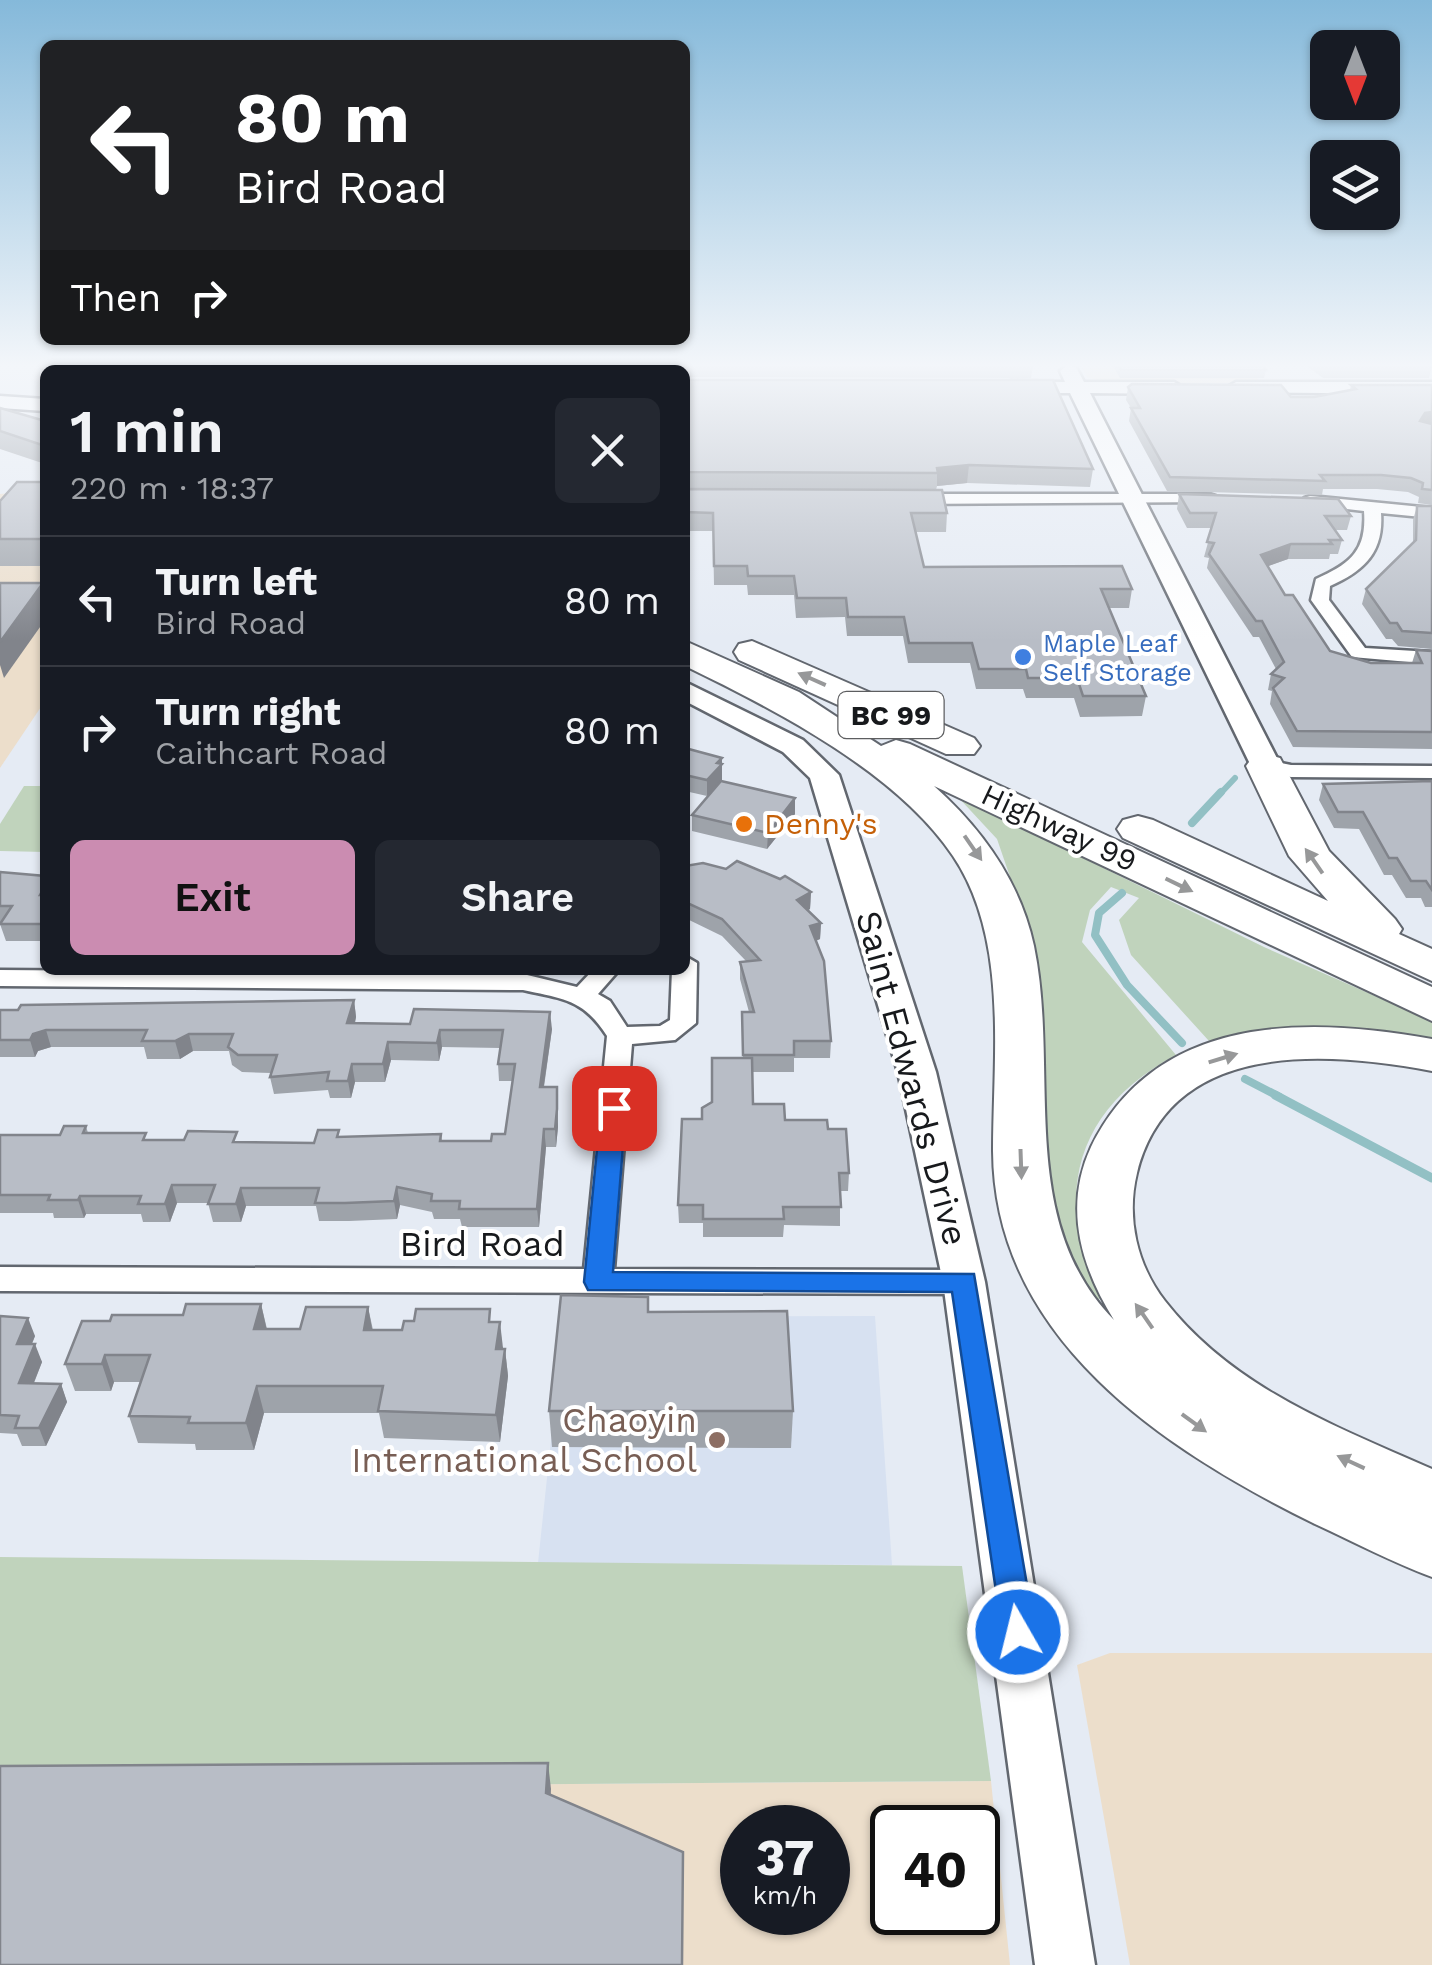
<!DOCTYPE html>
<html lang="en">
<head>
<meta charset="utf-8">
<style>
	body { margin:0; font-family:"Work Sans",sans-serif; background:#242831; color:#f1f3f6; height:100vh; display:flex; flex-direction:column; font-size:38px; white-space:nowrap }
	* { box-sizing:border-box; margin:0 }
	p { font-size:32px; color:#9ea1a6 }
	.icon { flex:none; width:55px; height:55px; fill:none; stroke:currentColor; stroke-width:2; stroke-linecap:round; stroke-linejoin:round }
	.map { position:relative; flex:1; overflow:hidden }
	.drawer { position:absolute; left:40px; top:365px; width:650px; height:610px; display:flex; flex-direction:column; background:#171b24; border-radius:15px; box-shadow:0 2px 8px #0004 }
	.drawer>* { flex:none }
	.hud { position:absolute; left:40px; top:40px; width:650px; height:305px; border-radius:15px; box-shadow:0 2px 8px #0004; background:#202124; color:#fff; overflow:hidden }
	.needle { width:65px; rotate:180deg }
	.fabs { position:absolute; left:1310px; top:30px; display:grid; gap:20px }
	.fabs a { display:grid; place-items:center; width:90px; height:90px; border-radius:15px; background:#171b24; box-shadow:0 2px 8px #0004; font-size:50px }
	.speed { position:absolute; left:720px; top:1805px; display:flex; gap:20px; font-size:50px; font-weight:700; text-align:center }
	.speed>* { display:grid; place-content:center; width:130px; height:130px; border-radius:50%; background:#171b24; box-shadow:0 2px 8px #0004; line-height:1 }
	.speed small { font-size:25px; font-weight:400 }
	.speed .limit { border:5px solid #111; border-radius:15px; background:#fff; color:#111 }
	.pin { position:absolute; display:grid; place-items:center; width:85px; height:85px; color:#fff; margin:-42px; border-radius:20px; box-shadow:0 5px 15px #0006 }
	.me { position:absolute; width:110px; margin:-55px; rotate:352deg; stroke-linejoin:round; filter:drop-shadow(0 0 8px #0008) }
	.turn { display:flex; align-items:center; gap:35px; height:210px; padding:0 30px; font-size:45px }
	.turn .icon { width:130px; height:130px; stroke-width:2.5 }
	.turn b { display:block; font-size:70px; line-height:85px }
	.then { display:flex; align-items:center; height:95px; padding:0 30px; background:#0003; gap:20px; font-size:38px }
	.round { display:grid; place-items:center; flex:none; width:105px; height:105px; border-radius:15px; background:#242831 }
	.head { display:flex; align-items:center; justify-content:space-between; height:170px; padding:0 30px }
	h1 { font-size:60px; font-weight:600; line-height:75px }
	.button { display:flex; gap:20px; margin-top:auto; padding:20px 30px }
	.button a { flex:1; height:115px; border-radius:15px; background:#cb8cb1; color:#111; font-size:40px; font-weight:600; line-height:115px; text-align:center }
	.button a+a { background:#242831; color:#f1f3f6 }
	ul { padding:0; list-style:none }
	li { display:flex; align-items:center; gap:30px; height:130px; padding:0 30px; border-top:2px solid #363941 }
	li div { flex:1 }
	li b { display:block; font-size:38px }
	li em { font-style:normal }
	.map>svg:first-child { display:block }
	.commercial { fill:#ecdecb; fill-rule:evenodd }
	.built { fill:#d7e1f1 }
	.green { fill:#c0d3bc }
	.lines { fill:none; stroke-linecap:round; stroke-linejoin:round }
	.stream-far2 { stroke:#92c0c4; stroke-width:6 }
	.stream-far1 { stroke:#92c0c4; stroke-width:8 }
	.stream { stroke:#92c0c4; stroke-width:9 }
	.street-casing { stroke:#62676f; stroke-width:5 }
	.secondary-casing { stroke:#62676f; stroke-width:5 }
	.highway-casing { stroke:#62676f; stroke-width:4 }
	.street { fill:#fff; fill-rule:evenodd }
	.secondary { fill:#fff; fill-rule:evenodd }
	.highway { fill:#fff; fill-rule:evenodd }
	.wall { fill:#9ea3aa }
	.shaded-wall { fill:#81848b }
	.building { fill:#b8bdc6; stroke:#81848b; stroke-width:2.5 }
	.oneway { fill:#979899 }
	.route { fill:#1a73e8; stroke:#114b97; stroke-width:2.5 }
	.shop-dot { fill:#3f7fe0; stroke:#fff; stroke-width:4 }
	.food-dot { fill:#e8710a; stroke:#fff; stroke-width:4 }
	.education-dot { fill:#8d6e63; stroke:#fff; stroke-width:4 }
	.labels { text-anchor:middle; stroke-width:8; stroke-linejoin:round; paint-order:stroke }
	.far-shop-label { font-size:25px; fill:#366cbe; stroke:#fff; text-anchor:start }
	.shield { fill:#fff; stroke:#5d5e60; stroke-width:2.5 }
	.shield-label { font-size:28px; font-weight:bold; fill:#17191c }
	.food-label { font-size:30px; fill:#c56008; stroke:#fff; text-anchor:start }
	.street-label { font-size:30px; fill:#17191c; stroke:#fff }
	.near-street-label { font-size:35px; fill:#17191c; stroke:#fff }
	.near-education-label { font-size:35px; fill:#785e54; stroke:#fff; text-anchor:end }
</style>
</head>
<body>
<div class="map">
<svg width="1432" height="1965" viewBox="0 0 1432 1965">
	<rect width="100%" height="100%" fill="#e5ebf4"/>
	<g class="commercial">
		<polygon points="1248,365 1261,383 1106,383 1087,377 1081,366"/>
		<polygon points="45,490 45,701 0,768 0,494"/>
		<polygon points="1110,1653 1432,1653 1432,1965 1130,1965 1077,1665"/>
		<path d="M991,1781l19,184h-1010v-177zM742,1828h86v84h-86zM892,1828h86v84h-86z"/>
	</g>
	<polygon class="built" points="875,1316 892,1565 538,1563 564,1317"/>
	<g class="green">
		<polygon points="24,786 45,786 45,852 0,851 0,824"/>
		<path d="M957,796l307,151 168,74v22l-194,-7 -29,5 -78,-86 -12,-35 20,-22 -28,-11 -21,23 -8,32 94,113c-102,54 -126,145 -71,245l-13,-2 -38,-71 -26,-298 -31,-90z"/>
		<polygon points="0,1557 962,1566 991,1781 0,1788"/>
	</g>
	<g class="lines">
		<polyline class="stream-far2" points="1219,795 1235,778"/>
		<g class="stream-far1">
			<polyline points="1192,823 1221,792"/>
			<polyline points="1122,893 1099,913 1095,935 1127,985 1182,1043"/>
			<polyline points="1245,1079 1280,1097"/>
		</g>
		<polyline class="stream" points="1275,1095 1432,1178"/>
		<g class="street-casing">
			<g id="street">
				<polygon points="280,365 456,365 481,370 323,370"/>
				<polygon points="1210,494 1216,496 1216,502 910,504 902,499 910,494"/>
				<path d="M1310,496l122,12v10l-51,-5c3,39 -17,58 -51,73l-1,14 36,48 67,4v12l-80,-7 -41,-57 5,-21c34,-15 51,-28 48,-68l-60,-7v-6z"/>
				<polygon points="1266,760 1291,765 1432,766 1432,778 1291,777 1259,770 1256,766"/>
				<path d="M685,956l12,7 -1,60 -21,17 -43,4 -18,225 350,1 11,4 4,8 -4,8 -11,4 -964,-3v-24l584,2 23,-233c-24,-37 -43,-37 -84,-46l-523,-4v-16l523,4 54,13 16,-17h26l-21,24 12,7 17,26 33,-1 10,-6 2,-50h13z"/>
			</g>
		</g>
		<g class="secondary-casing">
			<g id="secondary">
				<polygon points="1068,365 1076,367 1084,382 1174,382 1184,388 1174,394 1090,393 1281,766 1276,772 1266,775 1251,766 1070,393 1011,393 1001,387 1011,381 1065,382 1060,371"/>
				<polygon points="1236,382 1432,382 1432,394 1229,392 1226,388"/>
				<polygon points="0,396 45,399 45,411 0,408"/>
				<polygon points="685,682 803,740 839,775 936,1072 985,1282 1095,1965 1035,1965 943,1282 898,1072 810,778 783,752 685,701"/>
			</g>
		</g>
		<g class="highway-casing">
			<g id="highway">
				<polygon points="39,365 71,365 74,370 45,372"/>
				<polygon points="148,365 180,365 183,370 151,370"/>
				<path d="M685,641l114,51 82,54 15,-6 14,4 522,243v34l-498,-235c48,43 86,95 100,160 26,125 -19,273 80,374 -33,-53 -51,-113 -23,-173 65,-133 214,-131 341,-108v32c-106,-20 -262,-32 -295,102 -11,45 0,92 28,128 68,87 170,125 267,168v108c-40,-15 -78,-35 -117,-53 -150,-74 -321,-185 -322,-373 0,-95 16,-212 -40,-295 -56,-84 -179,-147 -268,-190z"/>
				<polygon points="752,641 974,738 980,746 974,754 946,754 739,660 734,652 739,644"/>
				<polygon points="1266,754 1280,758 1329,851 1395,919 1402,929 1399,934 1432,949 1432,981 1123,838 1117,829 1123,820 1138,816 1153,820 1328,901 1289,856 1246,766 1252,758"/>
			</g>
		</g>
		<use href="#street" class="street"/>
		<use href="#secondary" class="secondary"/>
		<use href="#highway" class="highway"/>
	</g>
	<g class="wall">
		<polygon points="452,366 1033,366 1031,378 685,377 685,370 451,370"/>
		<polygon points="1113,366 1263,366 1266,370 1264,378 1120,378"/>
		<polygon points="1307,366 1432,366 1429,378 1323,378"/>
		<polygon points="685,380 1093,469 1090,487 967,483 937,486 936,490 947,513 946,532 916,532 924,567 1132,589 1129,608 1109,608 1146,696 1142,716 1080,717 1074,698 1026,698 1023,689 976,689 970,663 908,663 903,636 847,636 845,617 796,618 794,595 748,595 747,585 714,585 713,531 685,531"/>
		<polygon points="1351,385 1432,385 1432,505 1418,503 1419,497 1408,492 1377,489 1323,489 1322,495 1167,491 1129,421 1131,408 1126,400 1128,387 1314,397 1350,390"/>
		<polygon points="0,408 45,421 45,464 0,449"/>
		<polygon points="45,482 45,566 0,566 0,501"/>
		<polygon points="1179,494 1351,516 1347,530 1335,530 1342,540 1338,554 1330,554 1329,559 1288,559 1268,566 1285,595 1330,651 1371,663 1412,663 1416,650 1432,651 1432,749 1293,747 1270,704 1272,691 1268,690 1271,674 1276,669 1259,637 1253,637 1207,568 1209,558 1204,557 1212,528 1187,528 1177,509"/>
		<polygon points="1417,506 1432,506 1432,649 1398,646 1392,639 1386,639 1362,604 1366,589 1413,543 1413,520"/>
		<polygon points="685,748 722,758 721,781 795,798 795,814 767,849 692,831 692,815 717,784 707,796 685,791"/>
		<polygon points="1432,781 1432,907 1425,907 1421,898 1406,898 1392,875 1384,875 1359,829 1334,828 1319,800 1323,784"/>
		<polygon points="685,866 811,892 810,909 808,910 821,923 820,939 816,941 831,1041 830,1058 794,1058 794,1072 752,1072 753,1104 785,1120 828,1129 849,1173 848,1191 840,1191 840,1226 784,1225 783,1237 703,1237 703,1223 679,1223 678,1205 702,1119 743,1058 742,1012 749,1012 740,979 740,962 746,961 722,936 685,918"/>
		<polygon points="0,872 45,876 45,941 6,941 0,924 2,922 0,922"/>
		<polygon points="354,1000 356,1017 355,1024 552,1029 544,1087 557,1087 558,1127 556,1147 546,1147 539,1227 462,1227 460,1219 434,1219 432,1212 400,1205 397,1219 349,1221 319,1221 316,1206 246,1206 241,1222 213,1222 208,1203 177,1203 170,1222 143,1222 141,1214 86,1214 84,1218 54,1218 53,1213 0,1213 0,1135 60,1135 86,1126 88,1133 148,1140 314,1143 340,1137 441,1134 442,1141 491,1141 505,1134 513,1081 499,1081 498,1064 500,1048 442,1047 439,1061 391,1060 385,1082 355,1082 351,1098 330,1098 328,1090 274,1094 270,1077 271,1073 242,1072 232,1065 229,1051 193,1051 180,1059 147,1059 144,1047 51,1047 38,1051 35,1057 0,1057 0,1010"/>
		<polygon points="261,1304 267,1329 300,1329 368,1307 373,1330 402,1330 492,1322 503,1349 505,1349 508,1376 500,1442 384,1438 379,1413 264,1413 254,1450 196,1450 195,1444 138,1443 129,1416 141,1382 114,1382 111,1391 75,1391 65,1364 110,1321 183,1315"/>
		<polygon points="649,1312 793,1411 791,1448 552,1447 549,1411"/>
		<polygon points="0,1316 35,1336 32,1344 42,1362 34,1383 61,1384 67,1402 46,1446 22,1446 17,1434 0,1433"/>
	</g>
	<g class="shaded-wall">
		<polygon points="1432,412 1432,425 1420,421 1425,413"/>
		<polygon points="969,465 967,483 937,486 937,468"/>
		<polygon points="1291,544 1288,559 1258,570 1261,555"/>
		<polygon points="43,583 45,589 45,620 4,678 0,665 0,642"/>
		<polygon points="722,758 722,780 707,796 707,780 717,763"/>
		<polygon points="795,798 795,814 767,849 768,833"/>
		<polygon points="811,892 810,909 797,916 797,900"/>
		<polygon points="821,923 820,939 809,943 810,926"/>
		<polygon points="354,1000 356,1017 350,1041 347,1023"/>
		<polygon points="550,1012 552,1029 541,1105 540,1087"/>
		<polygon points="46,1030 51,1047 38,1051 35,1057 30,1040 33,1034"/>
		<polygon points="440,1030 442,1047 439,1061 437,1043"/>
		<polygon points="189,1034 193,1051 180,1059 175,1041"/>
		<polygon points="388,1042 391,1060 385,1082 383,1064"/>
		<polygon points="352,1064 355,1082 351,1098 348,1081"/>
		<polygon points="557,1087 558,1127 556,1147 555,1129"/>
		<polygon points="544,1129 546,1147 539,1227 537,1209"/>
		<polygon points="172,1185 177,1203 170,1222 165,1204"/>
		<polygon points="397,1187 400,1205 397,1219 394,1201"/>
		<polygon points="241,1188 246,1206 241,1222 236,1204"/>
		<polygon points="80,1196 86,1214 84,1218 78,1200"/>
		<polygon points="261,1304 267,1331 254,1329"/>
		<polygon points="368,1307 373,1334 364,1330"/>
		<polygon points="28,1318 35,1336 24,1362 17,1344"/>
		<polygon points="500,1322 503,1348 496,1349"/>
		<polygon points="35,1344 42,1362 26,1402 19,1383"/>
		<polygon points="505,1349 508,1376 500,1442 496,1415"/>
		<polygon points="105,1355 114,1382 111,1391 102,1364"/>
		<polygon points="61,1384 67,1402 46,1446 39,1428"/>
		<polygon points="257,1386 264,1413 254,1450 246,1423"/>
		<polygon points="548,1763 551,1789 550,1819 546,1793"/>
	</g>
	<g class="building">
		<polygon points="452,366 684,366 683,370 451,370"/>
		<polygon points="1119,366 1263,366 1266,370 1121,370"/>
		<polygon points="685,380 1053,380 1093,469 969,465 937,468 938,473 685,472"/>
		<polygon points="1132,384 1281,385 1291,397 1314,397 1356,389 1351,385 1432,385 1432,412 1425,413 1420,421 1432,424 1432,490 1422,489 1423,483 1411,478 1381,475 1320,475 1325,481 1170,477 1131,408 1140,408 1128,387"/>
		<polygon points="0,408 45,421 45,446 0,431"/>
		<polygon points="17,482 45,482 45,539 0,539 0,501"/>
		<polygon points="685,489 942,490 947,513 911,513 924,567 1122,566 1132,589 1101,589 1146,696 1083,696 1077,678 1028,678 1026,669 979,669 972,643 909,643 904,617 848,617 846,598 797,598 794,576 748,576 747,566 714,566 713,513 685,512"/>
		<polygon points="1179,494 1338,499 1351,516 1325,516 1342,540 1329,540 1332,544 1291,544 1261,555 1285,595 1293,595 1330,651 1371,663 1422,663 1416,650 1432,651 1432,732 1297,731 1273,688 1284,678 1271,674 1284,662 1262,621 1256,621 1209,554 1214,543 1207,542 1216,513 1190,513"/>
		<polygon points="1417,506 1432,506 1432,633 1402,631 1397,623 1390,623 1366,589 1416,540"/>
		<polygon points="0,583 43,583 0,642"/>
		<polygon points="685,748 722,758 717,763 722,764 707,780 685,775"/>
		<polygon points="721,781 795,798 768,833 692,815"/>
		<polygon points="1432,781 1432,890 1426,881 1411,881 1397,858 1389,858 1363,812 1338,812 1323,784"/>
		<polygon points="737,861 780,879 785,876 811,892 797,900 821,923 810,926 824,961 831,1041 794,1041 794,1055 743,1055 742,1012 754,1012 740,962 760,960 722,919 685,902 685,866 703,863 726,869"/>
		<polygon points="0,872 45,876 45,886 40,895 45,895 45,924 0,924 12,906 0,906"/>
		<polygon points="354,1000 347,1023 410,1024 414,1009 550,1012 540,1087 557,1087 557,1109 555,1129 544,1129 537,1209 459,1209 460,1201 431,1201 432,1194 397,1187 394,1201 345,1203 315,1203 319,1188 241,1188 236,1204 208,1204 215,1185 172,1185 165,1204 138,1204 141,1196 80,1196 78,1200 48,1200 50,1195 0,1195 0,1135 60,1135 64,1126 86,1126 83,1133 146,1133 143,1140 184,1140 188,1131 237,1132 233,1142 314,1143 318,1130 339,1130 337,1137 441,1134 440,1141 491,1141 492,1134 505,1134 515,1064 498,1064 503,1030 440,1030 437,1043 388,1042 383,1064 352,1064 348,1081 327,1081 329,1072 270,1077 277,1055 238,1055 228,1047 233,1034 189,1034 175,1041 142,1041 147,1030 46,1030 33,1034 30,1040 0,1040 0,1010 18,1010 21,1005"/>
		<polygon points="712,1058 752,1058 753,1104 784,1104 785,1120 827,1120 828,1129 846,1129 849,1173 839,1173 841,1207 783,1207 784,1219 703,1219 703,1205 678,1205 682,1119 702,1119 702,1108 712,1102"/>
		<polygon points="561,1295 648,1297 648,1312 787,1311 793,1411 549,1411"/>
		<polygon points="186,1304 261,1304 254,1329 300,1329 306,1307 368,1307 364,1330 402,1330 404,1321 414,1321 416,1309 490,1309 489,1322 500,1322 496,1349 505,1349 496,1415 378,1411 383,1386 257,1386 246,1423 188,1423 190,1417 129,1416 150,1355 105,1355 102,1364 65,1364 82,1321 110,1321 112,1315 183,1315"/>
		<polygon points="0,1316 28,1318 17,1344 35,1344 19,1383 61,1384 39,1428 15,1428 19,1416 0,1415"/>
		<polygon points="548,1763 546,1793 683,1852 682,1965 0,1965 0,1766"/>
	</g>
	<defs><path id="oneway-solid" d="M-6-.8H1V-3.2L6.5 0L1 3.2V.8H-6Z" transform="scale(2.5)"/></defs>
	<g class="oneway">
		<use href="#oneway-solid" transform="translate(812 679) rotate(-156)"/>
		<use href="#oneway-solid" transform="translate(973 848) rotate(55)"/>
		<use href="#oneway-solid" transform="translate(1314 861) rotate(-125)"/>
		<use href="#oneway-solid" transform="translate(1179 885) rotate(26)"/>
		<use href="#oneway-solid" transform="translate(1223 1058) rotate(-17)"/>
		<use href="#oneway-solid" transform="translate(1021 1164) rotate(88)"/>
		<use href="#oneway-solid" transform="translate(1144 1316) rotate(-125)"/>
		<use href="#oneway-solid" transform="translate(1194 1423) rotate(36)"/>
		<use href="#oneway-solid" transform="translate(1351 1462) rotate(-155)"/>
	</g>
	<linearGradient id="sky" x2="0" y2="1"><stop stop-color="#85b9da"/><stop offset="0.57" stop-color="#f3f6fa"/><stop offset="1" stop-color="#f3f6fa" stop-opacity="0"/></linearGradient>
	<rect width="1432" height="641" fill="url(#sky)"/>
	<polygon class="route" points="614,1100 626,1108 613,1272 974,1274 1035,1632 1030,1643 1018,1648 1007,1643 1002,1632 952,1292 588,1290 584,1282 601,1108"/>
	<circle class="shop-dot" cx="1023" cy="657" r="10"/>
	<circle class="food-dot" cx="744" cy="824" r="10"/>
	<circle class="education-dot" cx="717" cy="1440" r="10"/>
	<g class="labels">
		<g class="far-shop-label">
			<text x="1043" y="652">Maple Leaf<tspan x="1043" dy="29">Self Storage</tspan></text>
		</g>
		<rect class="shield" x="838.5" y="692" width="105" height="46" rx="8"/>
		<g class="shield-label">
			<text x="891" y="725">BC 99</text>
		</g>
		<g class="food-label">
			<text x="764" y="834">Denny's</text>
		</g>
		<g class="street-label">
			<text transform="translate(1059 828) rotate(25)" y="10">Highway 99</text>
		</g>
		<g class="near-street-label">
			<text transform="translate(912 1078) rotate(75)" y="12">Saint Edwards Drive</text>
			<text x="482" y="1256">Bird Road</text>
		</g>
		<g class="near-education-label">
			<text x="697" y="1432">Chaoyin<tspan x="697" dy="40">International School</tspan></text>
		</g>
	</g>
</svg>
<div class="fabs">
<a><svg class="needle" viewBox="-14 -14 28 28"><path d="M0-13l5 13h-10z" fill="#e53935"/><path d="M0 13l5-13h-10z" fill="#9ea1a6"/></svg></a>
<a><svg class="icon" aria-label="layers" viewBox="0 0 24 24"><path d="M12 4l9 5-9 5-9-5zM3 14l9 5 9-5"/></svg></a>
</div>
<div class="speed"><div>37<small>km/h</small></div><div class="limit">40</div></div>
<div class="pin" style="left:614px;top:1108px;background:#d93025"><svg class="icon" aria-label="arrive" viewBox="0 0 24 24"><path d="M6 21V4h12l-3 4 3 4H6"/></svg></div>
<svg class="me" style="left:1018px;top:1632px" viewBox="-20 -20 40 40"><circle r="17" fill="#1a73e8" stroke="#fff" stroke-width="3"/><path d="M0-11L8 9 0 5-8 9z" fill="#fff"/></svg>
<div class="hud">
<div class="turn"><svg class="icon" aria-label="left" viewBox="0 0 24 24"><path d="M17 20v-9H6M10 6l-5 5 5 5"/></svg><div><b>80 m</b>Bird Road</div></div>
<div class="then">Then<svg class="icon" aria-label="right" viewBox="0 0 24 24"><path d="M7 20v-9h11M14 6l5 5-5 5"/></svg></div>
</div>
<section class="drawer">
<div class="head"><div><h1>1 min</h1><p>220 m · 18:37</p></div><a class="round"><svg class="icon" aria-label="close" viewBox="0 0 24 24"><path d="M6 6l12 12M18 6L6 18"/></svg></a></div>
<ul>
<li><svg class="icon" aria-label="left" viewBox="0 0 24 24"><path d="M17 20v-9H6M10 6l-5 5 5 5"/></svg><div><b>Turn left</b><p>Bird Road</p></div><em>80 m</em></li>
<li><svg class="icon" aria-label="right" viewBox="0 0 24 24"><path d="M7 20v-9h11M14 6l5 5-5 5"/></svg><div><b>Turn right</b><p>Caithcart Road</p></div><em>80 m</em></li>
</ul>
<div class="button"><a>Exit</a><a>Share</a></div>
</section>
</div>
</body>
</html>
